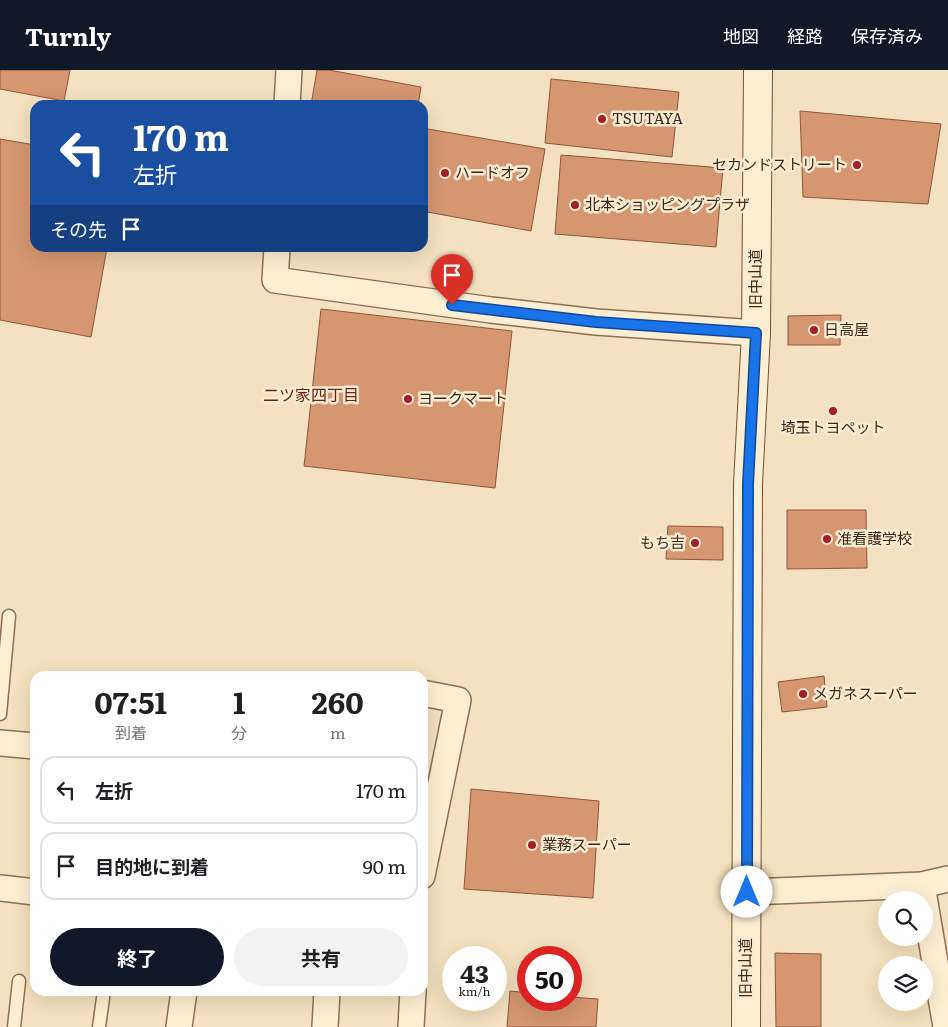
<!DOCTYPE html>
<html lang="ja">
<head>
<meta charset="utf-8">
<style>
	body { margin:0; font-family:Literata,"Noto Sans JP",serif; background:#f2f2f2; color:#202124; height:100vh; display:flex; flex-direction:column; font-size:19px; white-space:nowrap }
	* { box-sizing:border-box; margin:0 }
	p { font-size:16px; color:#757577 }
	.icon { flex:none; width:28px; height:28px; fill:none; stroke:currentColor; stroke-width:2; stroke-linecap:round; stroke-linejoin:round }
	.map { position:relative; flex:1; overflow:hidden }
	.sheet { position:absolute; left:30px; top:601px; width:398px; height:325px; display:flex; flex-direction:column; background:#fff; border-radius:15px; box-shadow:0 5px 20px #0002 }
	.sheet>* { flex:none }
	.hud { position:absolute; left:30px; top:30px; width:398px; height:152px; border-radius:15px; box-shadow:0 5px 20px #0002; background:#1a4fa0; color:#fff; overflow:hidden }
	.controls { position:absolute; left:878px; top:821px; display:grid; gap:10px }
	.controls a { display:grid; place-items:center; width:55px; height:55px; border-radius:50%; background:#fff; box-shadow:0 5px 20px #0002; font-size:25px }
	.speed { position:absolute; left:442px; top:876px; display:flex; gap:10px; font-size:25px; font-weight:700; text-align:center }
	.speed>* { display:grid; place-content:center; width:65px; height:65px; border-radius:50%; background:#fff; box-shadow:0 5px 20px #0002; line-height:1 }
	.speed small { font-size:12px; font-weight:400 }
	.speed .limit { border:8px solid #d22; background:#fff; color:#111 }
	.pin { position:absolute; display:grid; place-items:center; width:42px; height:42px; color:#fff; margin:-51px -21px; border-radius:50% 50% 50% 0; rotate:-45deg; box-shadow:0 0 5px #0007 }
	.pin .icon { rotate:45deg }
	.me { position:absolute; width:55px; margin:-28px; rotate:0deg; stroke-linejoin:round; filter:drop-shadow(0 0 4px #0008) }
	.turn { display:flex; align-items:center; gap:18px; height:105px; padding:0 20px; font-size:22px }
	.turn .icon { width:65px; height:65px; stroke-width:2.5 }
	.turn b { display:block; font-size:35px; line-height:42px }
	.then { display:flex; align-items:center; height:48px; padding:0 20px; background:#0003; gap:10px; font-size:19px }
	.eta { display:flex; justify-content:space-evenly; align-items:center; height:85px; text-align:center }
	.eta b { font-size:30px; font-weight:700; line-height:35px }
	.cta { display:flex; gap:10px; margin-top:auto; padding:10px 20px }
	.cta a { flex:1; height:58px; border-radius:30px; background:#111827; color:#fff; font-size:20px; font-weight:700; line-height:58px; text-align:center }
	.cta a+a { background:#f2f2f2; color:#202124 }
	ul { padding:0; list-style:none }
	li { display:flex; align-items:center; gap:15px; height:68px; margin:0 10px 8px; padding:0 10px; border:2px solid #e0e0e0; border-radius:15px }
	li div { flex:1 }
	li b { display:block; font-size:19px }
	li em { font-style:normal }
	header { display:flex; align-items:center; gap:30px; box-sizing:border-box; height:70px; padding:0 25px; background:#111827; color:#fff }
	header strong { font-size:24px }
	nav { display:flex; gap:28px; margin-inline-start:auto; font-size:18px }
	.map>svg:first-child { display:block }
	.building { fill:#d59670; stroke:#905738 }
	.lines { fill:none; stroke-linecap:round; stroke-linejoin:round }
	.service-casing { stroke:#8e7055; stroke-width:15 }
	.minor-casing { stroke:#8e7055; stroke-width:28 }
	.secondary-casing { stroke:#6f5138; stroke-width:30 }
	.service { stroke:#fceed3; stroke-width:12 }
	.minor { stroke:#fceed3; stroke-width:25 }
	.secondary { stroke:#fceed3; stroke-width:28 }
	.route-casing { stroke:#114b97; stroke-width:12 }
	.route { stroke:#1a73e8; stroke-width:9 }
	.poi-dot { fill:#a41e26; stroke:#f9ebd0; stroke-width:2 }
	.labels { text-anchor:middle; stroke-width:5; stroke-linejoin:round; paint-order:stroke }
	.poi-label { font-size:15px; fill:#3b291b; stroke:#f9ebd0; text-anchor:start }
	.street-label { font-size:15px; fill:#3b291b; stroke:#f9ebd0 }
	.neighbourhood-label { font-size:16px; fill:#6d2416; stroke:#f9ebd0 }
</style>
</head>
<body>
<header>
<strong>Turnly</strong>
<nav><a>地図</a><a>経路</a><a>保存済み</a></nav>
</header>
<div class="map">
<svg width="948" height="957" viewBox="0 0 948 957">
	<rect width="100%" height="100%" fill="#f3e1bf"/>
	<g class="building">
		<polygon points="0,0 70,0 64,31 0,19"/>
		<polygon points="317,0 329,0 421,17 418,35 311,35"/>
		<polygon points="551,9 679,22 672,87 545,73"/>
		<polygon points="800,41 941,54 928,134 803,127"/>
		<polygon points="422,58 545,79 531,161 422,141"/>
		<polygon points="0,69 35,75 35,178 107,178 91,267 0,250"/>
		<polygon points="561,85 723,98 716,177 555,164"/>
		<polygon points="321,239 512,261 495,418 304,396"/>
		<polygon points="841,245 840,275 788,275 788,246"/>
		<polygon points="787,440 866,440 867,498 787,499"/>
		<polygon points="668,456 723,457 723,490 666,489"/>
		<polygon points="824,606 827,637 782,642 778,612"/>
		<polygon points="471,719 599,731 593,828 464,819"/>
		<polygon points="775,883 821,884 821,957 776,957"/>
		<polygon points="510,921 529,923 529,930 571,930 571,927 598,929 596,957 507,957"/>
	</g>
	<g class="lines">
		<g class="service-casing">
			<g id="service">
				<polyline points="0,644 9,546"/>
				<polyline points="14,957 19,911"/>
				<polyline points="99,957 104,921"/>
			</g>
		</g>
		<g class="minor-casing">
			<g id="minor">
				<polyline points="287,35 289,0"/>
				<polyline points="277,178 275,210 491,240 596,252 756,263"/>
				<polyline points="422,623 458,630 422,806"/>
				<polyline points="0,673 35,676"/>
				<polyline points="922,815 946,957"/>
				<polyline points="0,818 35,822"/>
				<polyline points="747,822 922,815 948,809"/>
				<polyline points="179,957 184,921"/>
				<polyline points="325,957 327,921"/>
				<polyline points="411,957 413,921"/>
			</g>
		</g>
		<g class="secondary-casing">
			<polyline id="secondary" points="746,957 748,414 756,263 758,0"/>
		</g>
		<use href="#service" class="service"/>
		<use href="#minor" class="minor"/>
		<use href="#secondary" class="secondary"/>
	</g>
	<g class="lines">
		<g class="route-casing">
			<polyline id="route" points="452,235 596,252 756,263 748,414 747,822"/>
		</g>
		<use href="#route" class="route"/>
	</g>
	<g class="poi-dot">
		<circle cx="602" cy="49" r="5"/>
		<circle cx="857" cy="95" r="5"/>
		<circle cx="445" cy="103" r="5"/>
		<circle cx="575" cy="135" r="5"/>
		<circle cx="814" cy="260" r="5"/>
		<circle cx="408" cy="329" r="5"/>
		<circle cx="833" cy="341" r="5"/>
		<circle cx="827" cy="469" r="5"/>
		<circle cx="695" cy="473" r="5"/>
		<circle cx="803" cy="624" r="5"/>
		<circle cx="532" cy="775" r="5"/>
	</g>
	<g class="labels">
		<g class="poi-label">
			<text x="612" y="54">TSUTAYA</text>
			<text x="847" y="100" text-anchor="end">セカンドストリート</text>
			<text x="455" y="108">ハードオフ</text>
			<text x="585" y="140">北本ショッピングプラザ</text>
			<text x="824" y="265">日高屋</text>
			<text x="418" y="334">ヨークマート</text>
			<text x="833" y="363" text-anchor="middle">埼玉トヨペット</text>
			<text x="837" y="474">准看護学校</text>
			<text x="685" y="478" text-anchor="end">もち吉</text>
			<text x="813" y="629">メガネスーパー</text>
			<text x="542" y="780">業務スーパー</text>
		</g>
		<g class="street-label">
			<text transform="translate(756 209) rotate(-90)" y="5">旧中山道</text>
			<text transform="translate(746 898) rotate(-90)" y="5">旧中山道</text>
		</g>
		<g class="neighbourhood-label">
			<text x="311" y="331">二ツ家四丁目</text>
		</g>
	</g>
</svg>
<div class="controls">
<a><svg class="icon" aria-label="search" viewBox="0 0 24 24"><circle cx="10" cy="10" r="6"/><path d="M15 15l6 6"/></svg></a>
<a><svg class="icon" aria-label="layers" viewBox="0 0 24 24"><path d="M12 4l9 5-9 5-9-5zM3 14l9 5 9-5"/></svg></a>
</div>
<div class="speed"><div>43<small>km/h</small></div><div class="limit">50</div></div>
<div class="pin" style="left:452px;top:235px;background:#d93025"><svg class="icon" aria-label="arrive" viewBox="0 0 24 24"><path d="M6 21V4h12l-3 4 3 4H6"/></svg></div>
<svg class="me" style="left:747px;top:822px" viewBox="-20 -20 40 40"><circle r="19" fill="#fff"/><path d="M0-13L10 11 0 6-10 11z" fill="#1a73e8"/></svg>
<div class="hud">
<div class="turn"><svg class="icon" aria-label="left" viewBox="0 0 24 24"><path d="M17 20v-9H6M10 6l-5 5 5 5"/></svg><div><b>170 m</b>左折</div></div>
<div class="then">その先<svg class="icon" aria-label="arrive" viewBox="0 0 24 24"><path d="M6 21V4h12l-3 4 3 4H6"/></svg></div>
</div>
<section class="sheet">
<div class="eta">
<div><b>07:51</b><p>到着</p></div>
<div><b>1</b><p>分</p></div>
<div><b>260</b><p>m</p></div>
</div>
<ul>
<li><svg class="icon" aria-label="left" viewBox="0 0 24 24"><path d="M17 20v-9H6M10 6l-5 5 5 5"/></svg><div><b>左折</b></div><em>170 m</em></li>
<li><svg class="icon" aria-label="arrive" viewBox="0 0 24 24"><path d="M6 21V4h12l-3 4 3 4H6"/></svg><div><b>目的地に到着</b></div><em>90 m</em></li>
</ul>
<div class="cta"><a>終了</a><a>共有</a></div>
</section>
</div>
</body>
</html>
